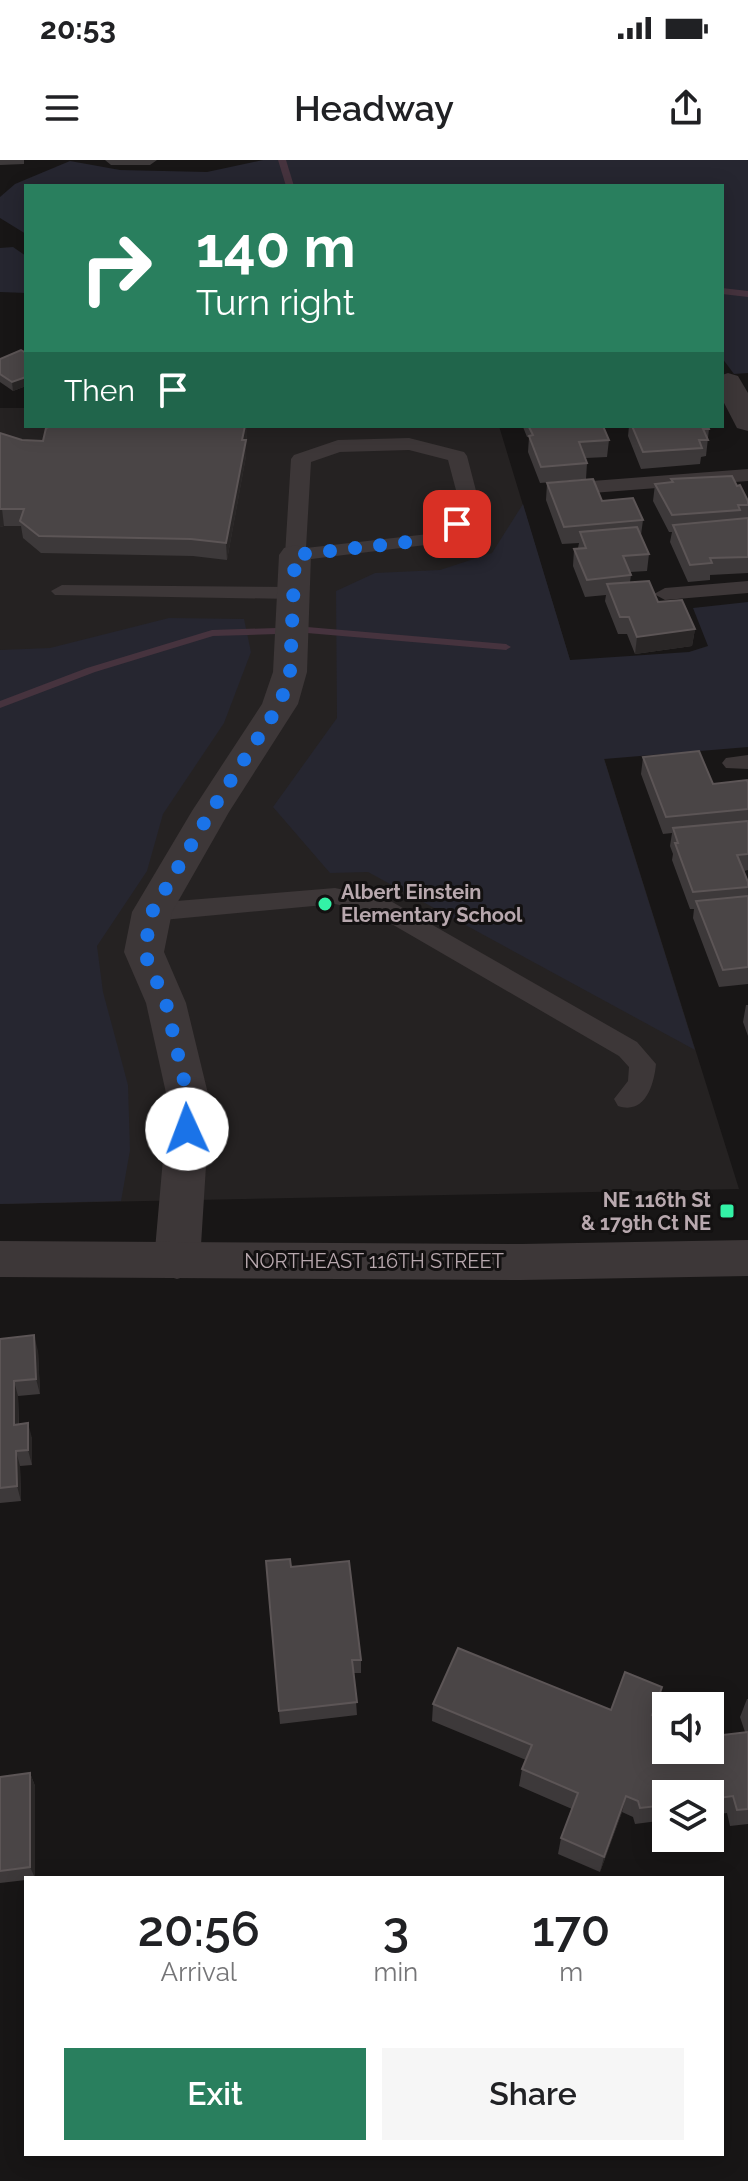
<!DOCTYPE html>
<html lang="en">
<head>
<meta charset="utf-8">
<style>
	body { margin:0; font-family:Raleway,sans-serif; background:#f6f6f6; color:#202124; height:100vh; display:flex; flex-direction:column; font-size:30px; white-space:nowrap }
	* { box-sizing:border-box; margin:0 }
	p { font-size:26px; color:#757577 }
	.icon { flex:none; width:44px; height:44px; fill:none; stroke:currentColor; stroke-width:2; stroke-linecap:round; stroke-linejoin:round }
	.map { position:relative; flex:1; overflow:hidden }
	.details { position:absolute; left:24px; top:1716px; width:700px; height:280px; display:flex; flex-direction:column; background:#fff; border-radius:0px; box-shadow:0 4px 20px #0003 }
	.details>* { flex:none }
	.hud { position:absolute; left:24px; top:24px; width:700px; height:244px; border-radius:0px; box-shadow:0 4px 20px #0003; background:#297f5e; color:#fff; overflow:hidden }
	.controls { position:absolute; left:652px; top:1532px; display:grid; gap:16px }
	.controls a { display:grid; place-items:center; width:72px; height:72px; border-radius:0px; background:#fff; box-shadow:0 4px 20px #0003; font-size:40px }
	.pin { position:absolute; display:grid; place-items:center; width:68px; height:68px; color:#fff; margin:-34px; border-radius:16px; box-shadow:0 4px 12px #0006 }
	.me { position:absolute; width:88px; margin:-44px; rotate:358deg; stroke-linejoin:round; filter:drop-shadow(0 0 6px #0008) }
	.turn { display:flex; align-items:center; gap:28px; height:168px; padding:0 40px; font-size:36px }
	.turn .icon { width:104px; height:104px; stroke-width:2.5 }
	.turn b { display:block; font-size:56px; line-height:68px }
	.then { display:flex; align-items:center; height:76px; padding:0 40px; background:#0003; gap:16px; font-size:30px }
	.eta { display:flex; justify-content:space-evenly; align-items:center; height:136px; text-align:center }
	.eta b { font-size:48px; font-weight:600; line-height:56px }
	.cta { display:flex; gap:16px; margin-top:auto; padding:16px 40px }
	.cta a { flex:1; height:92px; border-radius:0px; background:#297f5e; color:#fff; font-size:32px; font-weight:600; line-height:92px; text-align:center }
	.cta a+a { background:#f6f6f6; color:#202124 }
	.status { display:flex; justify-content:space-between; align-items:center; height:56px; padding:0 40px; background:#fff; direction:ltr }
	.status svg { height:22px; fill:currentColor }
	header { display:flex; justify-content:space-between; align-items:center; height:104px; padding:0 40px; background:#fff; font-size:36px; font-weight:600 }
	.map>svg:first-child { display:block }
	.built { fill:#252222 }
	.green { fill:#262630 }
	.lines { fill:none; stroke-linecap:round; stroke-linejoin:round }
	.stream { fill:#46333e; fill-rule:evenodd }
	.service { fill:#3d3738; fill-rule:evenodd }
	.minor { fill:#3d3738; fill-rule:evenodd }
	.tertiary { fill:#3d3738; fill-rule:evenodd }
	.wall { fill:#3d393a }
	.shaded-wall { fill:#292626 }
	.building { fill:#4a4546; stroke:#5c5556; stroke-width:2 }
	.route { stroke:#1a73e8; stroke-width:14; stroke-dasharray:0 25.2 }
	.poi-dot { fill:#33f2a6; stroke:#131111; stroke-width:3 }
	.labels { text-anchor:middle; stroke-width:6; stroke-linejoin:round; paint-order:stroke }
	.poi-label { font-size:20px; font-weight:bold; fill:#b8a8ae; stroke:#131111; text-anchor:start }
	.street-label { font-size:20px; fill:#b8a8ae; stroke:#131111 }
</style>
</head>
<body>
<div class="status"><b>20:53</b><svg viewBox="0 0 49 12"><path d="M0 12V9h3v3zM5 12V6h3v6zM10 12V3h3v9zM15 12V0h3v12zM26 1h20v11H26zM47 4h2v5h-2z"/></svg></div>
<header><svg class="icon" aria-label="menu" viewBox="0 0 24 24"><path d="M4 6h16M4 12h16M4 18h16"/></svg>Headway<svg class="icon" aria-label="share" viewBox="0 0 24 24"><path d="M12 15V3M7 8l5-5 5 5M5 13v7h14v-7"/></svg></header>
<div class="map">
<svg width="748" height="2021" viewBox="0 0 748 2021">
	<rect width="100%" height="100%" fill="#181616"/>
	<polygon class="built" points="0,248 26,248 26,266 499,266 570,500 604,598 739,1029 0,1044"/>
	<g class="green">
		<polygon points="263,0 748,0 748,213 734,214 722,198 722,26 26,26 26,74 0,58 0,37 15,24 70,1 120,10 207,12"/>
		<polygon points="13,87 26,96 26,133 0,132 0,88"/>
		<polygon points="523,344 570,500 689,492 708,486 693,448 748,442 748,587 604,599 695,890 368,712 330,713 273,647 337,558 336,431 375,413 440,410 492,393"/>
		<polygon points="169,458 244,459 251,492 224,563 163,654 147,711 97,786 103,832 128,925 130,990 121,1041 0,1044 0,490 50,488"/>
	</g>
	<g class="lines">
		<g class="stream">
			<polygon points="278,0 286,0 294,26 286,26"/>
			<polygon points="722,128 748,131 748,137 722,134"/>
			<polygon points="307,467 506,484 511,487 506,490 307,473 213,476 95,512 0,548 0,541 87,508 212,470"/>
		</g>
		<g class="service">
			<path d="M409,278l55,14 3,4 14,54 -31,32 -155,19 -7,-2 -3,-4 6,-96 3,-4 44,-15zM409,290l39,10 13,49 -24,24 -131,15 5,-86 29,-10z"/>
			<polygon points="748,309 748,321 592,333 582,327 592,321"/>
			<polygon points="748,421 748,433 665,440 654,434 665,428"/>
			<polygon points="62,425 293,427 304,433 293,439 55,435 51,431"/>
			<polygon points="748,595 748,609 726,608 722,603 726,598"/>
			<path d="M335,728l52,11 250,143 19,22c-2,21 -11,51 -38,42l-4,-7 14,-18 1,-14 -10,-11 -248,-144 -36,-8 -183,17 -9,-3 -3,-6 3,-6 9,-3z"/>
		</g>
		<g class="minor">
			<polygon points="728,213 738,216 748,233 748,271 737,268 722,239 722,215"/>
			<polygon points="295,385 306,388 311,395 307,512 298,544 229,652 172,752 164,792 186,843 210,942 200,1101 193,1114 177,1119 161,1114 154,1101 168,942 146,843 124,792 132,752 192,651 262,544 273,512 279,395 284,388"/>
		</g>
		<polygon class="tertiary" points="748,1080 748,1116 521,1120 0,1117 0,1081 521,1084"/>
	</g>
	<g class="wall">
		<polygon points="0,0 24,0 24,4 0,5"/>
		<polygon points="105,0 157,0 150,5 111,5"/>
		<polygon points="26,193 26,226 13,231 0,222 0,199"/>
		<polygon points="520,266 603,266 609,280 607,297 586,298 587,303 586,319 540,323 528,292 529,277 527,277 523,267 520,267"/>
		<polygon points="629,266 708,266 709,269 706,296 701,297 700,304 641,309 628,276"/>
		<polygon points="0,273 22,280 43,281 247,275 246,283 246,296 227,400 193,396 41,393 23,378 21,366 4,366 0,367"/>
		<polygon points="671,319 737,326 748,341 748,413 710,415 710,420 688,422 670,382 672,372 669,372 653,341 655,324 671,323"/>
		<polygon points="547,323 602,341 643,360 641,375 649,394 647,411 630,412 631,415 630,422 695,469 692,486 635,494 627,474 618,474 605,441 606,435 585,437 573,406 574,389 578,388 579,383 562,384 546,340"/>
		<polygon points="643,597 713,624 748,623 748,710 744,711 748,722 748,824 719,827 693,758 694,749 690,749 672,700 673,694 670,686 672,673 663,674 641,614"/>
		<polygon points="746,845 748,845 748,876 743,862"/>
		<polygon points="0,1179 38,1191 40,1234 18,1236 19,1264 32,1278 32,1305 20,1306 21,1341 0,1343"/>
		<polygon points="266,1401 291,1407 361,1500 361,1513 354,1513 357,1555 280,1564"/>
		<polygon points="458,1488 611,1550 625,1512 662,1527 653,1555 666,1553 666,1551 666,1590 710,1590 710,1546 668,1546 669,1541 713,1536 723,1575 745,1572 740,1557 747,1539 748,1539 748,1664 730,1666 727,1653 710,1655 710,1634 666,1634 666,1660 635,1664 633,1657 622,1652 600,1712 558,1694 561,1678 572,1649 519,1626 522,1609 526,1600 432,1561 433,1544"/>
		<polygon points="30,1613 35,1626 35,1718 26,1718 26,1720 0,1723 0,1617"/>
	</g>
	<g class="shaded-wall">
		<polygon points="26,217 26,226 13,231 12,222"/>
		<polygon points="245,266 247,266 247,275 246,283 246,296 227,400 226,383"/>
		<polygon points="0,349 2,349 4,366 0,367"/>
		<polygon points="695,469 692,486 635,494 637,477"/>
		<polygon points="34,1175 38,1191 40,1234 36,1219"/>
		<polygon points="14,1221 18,1236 19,1280 14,1265"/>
		<polygon points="28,1263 32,1278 32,1305 28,1290"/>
		<polygon points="16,1291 20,1306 21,1341 17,1326"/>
		<polygon points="30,1613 35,1626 35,1718 30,1707"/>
		<polygon points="626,1636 622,1652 600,1712 604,1697"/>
	</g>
	<g class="building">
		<polygon points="21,190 26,193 26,217 12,222 0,214 0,199"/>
		<polygon points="51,266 245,266 242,280 246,280 226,383 191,379 39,376 20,361 24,349 0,349 0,273 22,280 43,281 46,268"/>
		<polygon points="540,266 603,266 609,280 579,282 587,303 541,307 529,276 533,275 529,267"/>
		<polygon points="632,266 708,266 709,269 703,269 708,280 699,280 702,288 643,292"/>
		<polygon points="732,316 737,326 740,325 748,341 748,345 738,345 740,350 672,355 655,324 673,322 671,319"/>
		<polygon points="593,319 602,341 633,338 643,360 564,367 547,323"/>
		<polygon points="748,358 748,397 710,398 712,403 690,405 673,365"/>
		<polygon points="637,367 649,394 623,396 631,415 587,420 574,389 586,388 580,372"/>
		<polygon points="649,421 658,442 682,440 695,469 637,477 629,457 620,457 607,424"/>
		<polygon points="699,591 713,624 747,620 748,623 748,649 666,657 643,597"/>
		<polygon points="748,661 748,694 737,695 748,722 748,727 693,732 675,683 678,683 673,668"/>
		<polygon points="748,736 748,807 723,810 696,741"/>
		<polygon points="34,1175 36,1219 14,1221 14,1265 28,1263 28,1290 16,1291 17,1326 0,1328 0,1179"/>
		<polygon points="290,1399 291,1407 349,1401 361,1500 352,1500 357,1542 279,1551 266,1401"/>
		<polygon points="458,1488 611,1550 625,1512 662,1527 652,1555 666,1553 666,1590 710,1590 710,1546 670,1546 669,1541 713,1536 723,1575 748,1572 748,1649 737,1650 733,1636 710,1639 710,1634 666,1634 666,1645 640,1648 638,1641 626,1636 604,1697 561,1678 578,1633 522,1609 532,1585 433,1544"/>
		<polygon points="30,1613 30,1707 0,1711 0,1617"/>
	</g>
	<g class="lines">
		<polyline class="route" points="187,969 189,942 166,843 144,792 152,752 211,651 280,544 290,512 295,395 443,378 457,364"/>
	</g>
	<g class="poi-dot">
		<circle cx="325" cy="744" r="8"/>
		<rect x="719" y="1043" width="16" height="16" rx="4"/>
	</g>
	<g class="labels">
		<g class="poi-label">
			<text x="341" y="739">Albert Einstein<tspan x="341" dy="23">Elementary School</tspan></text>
			<text x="711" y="1047" text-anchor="end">NE 116th St<tspan x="711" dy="23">&amp; 179th Ct NE</tspan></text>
		</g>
		<g class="street-label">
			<text x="374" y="1108">NORTHEAST 116TH STREET</text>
		</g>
	</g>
</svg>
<div class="controls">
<a><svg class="icon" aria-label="sound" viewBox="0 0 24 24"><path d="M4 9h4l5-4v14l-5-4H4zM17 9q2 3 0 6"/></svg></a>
<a><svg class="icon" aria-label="layers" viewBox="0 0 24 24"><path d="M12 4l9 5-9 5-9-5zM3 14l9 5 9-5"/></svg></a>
</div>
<div class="pin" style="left:457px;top:364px;background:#d93025"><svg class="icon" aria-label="arrive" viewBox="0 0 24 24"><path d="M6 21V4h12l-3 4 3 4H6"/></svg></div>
<svg class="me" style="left:187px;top:969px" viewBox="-20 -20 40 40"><circle r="19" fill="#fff"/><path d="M0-13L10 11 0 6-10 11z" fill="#1a73e8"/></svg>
<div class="hud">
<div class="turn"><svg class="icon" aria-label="right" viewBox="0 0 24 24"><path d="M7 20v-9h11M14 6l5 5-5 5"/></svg><div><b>140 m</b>Turn right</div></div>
<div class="then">Then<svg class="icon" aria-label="arrive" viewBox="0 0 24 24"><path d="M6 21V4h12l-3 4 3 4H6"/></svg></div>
</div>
<section class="details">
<div class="eta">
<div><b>20:56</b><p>Arrival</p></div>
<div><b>3</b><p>min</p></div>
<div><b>170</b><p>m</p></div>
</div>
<div class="cta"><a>Exit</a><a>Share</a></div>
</section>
</div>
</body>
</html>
